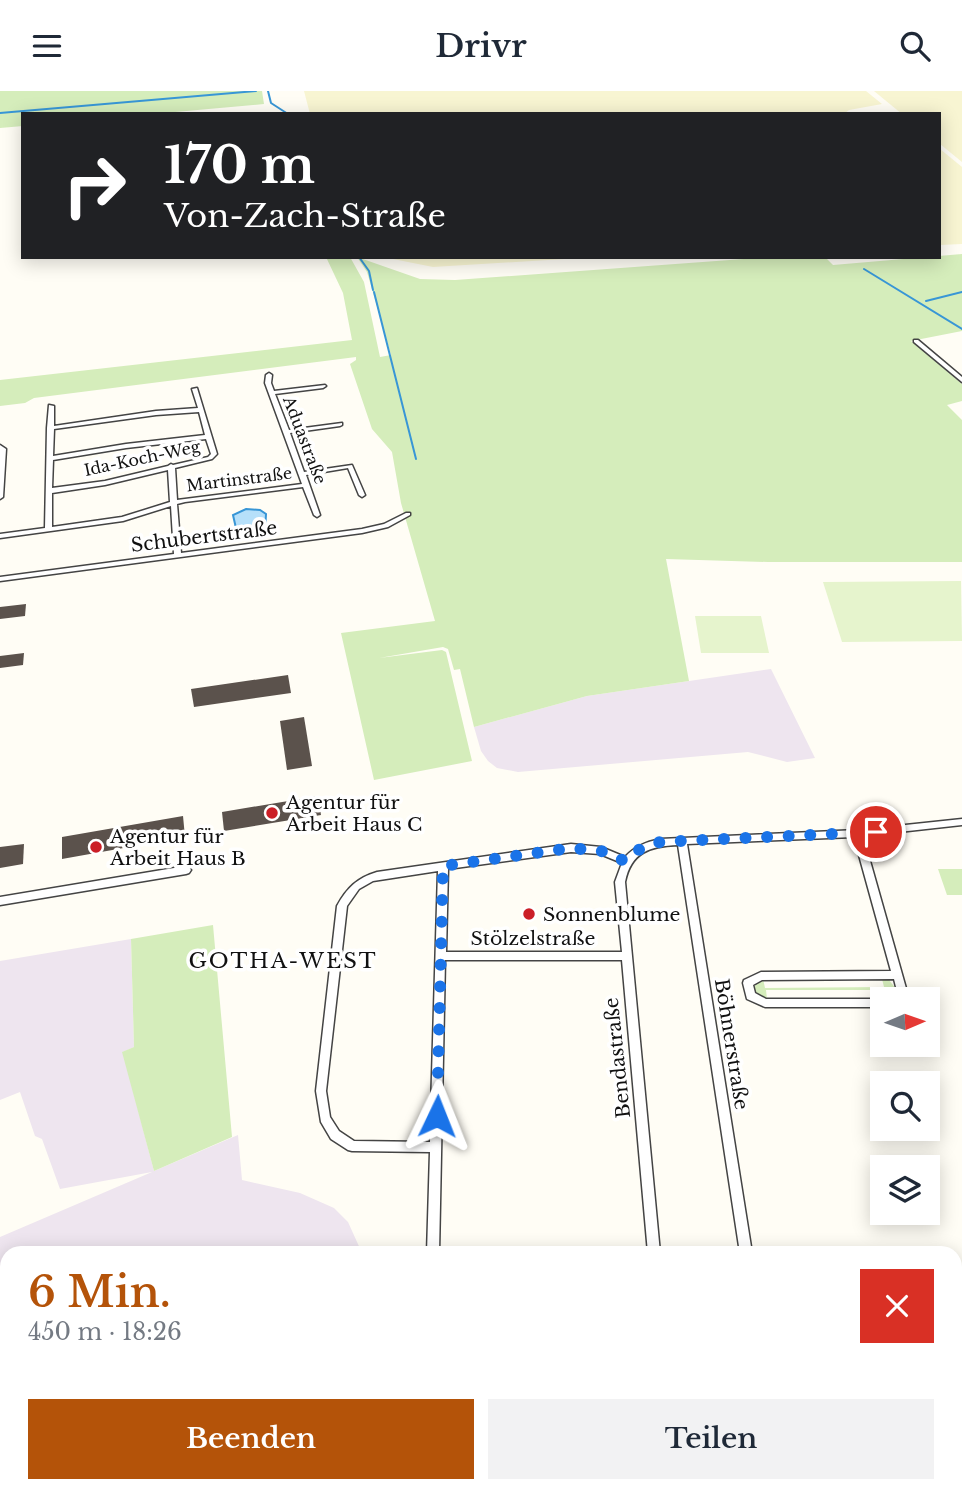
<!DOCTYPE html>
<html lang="de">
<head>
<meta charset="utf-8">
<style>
	body { margin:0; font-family:"Libre Baskerville",serif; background:#f2f2f3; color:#1f2937; height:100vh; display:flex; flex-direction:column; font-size:26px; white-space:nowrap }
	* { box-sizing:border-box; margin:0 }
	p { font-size:23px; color:#747a83 }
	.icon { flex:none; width:38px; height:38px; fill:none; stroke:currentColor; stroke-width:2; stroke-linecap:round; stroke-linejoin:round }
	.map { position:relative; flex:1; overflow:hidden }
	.drawer { position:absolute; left:0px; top:1155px; width:962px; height:247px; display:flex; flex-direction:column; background:#fff; border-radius:21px 21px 0 0; box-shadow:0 4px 18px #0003 }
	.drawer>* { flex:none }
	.banner { position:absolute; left:21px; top:21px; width:920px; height:147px; border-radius:0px; box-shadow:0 4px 18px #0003; background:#202124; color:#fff; overflow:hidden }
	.needle { width:46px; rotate:88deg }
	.tools { position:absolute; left:870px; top:896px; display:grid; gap:14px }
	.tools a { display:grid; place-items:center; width:70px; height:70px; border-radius:0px; background:#fff; box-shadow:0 4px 18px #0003; font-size:35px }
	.pin { position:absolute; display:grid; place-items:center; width:60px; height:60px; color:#fff; margin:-30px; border:4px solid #fff; border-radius:50%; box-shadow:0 2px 7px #0007 }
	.me { position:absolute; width:77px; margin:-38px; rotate:2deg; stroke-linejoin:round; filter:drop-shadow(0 0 5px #0008) }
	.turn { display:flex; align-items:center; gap:24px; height:147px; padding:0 28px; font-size:32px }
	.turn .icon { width:91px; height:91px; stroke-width:2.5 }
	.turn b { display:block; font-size:49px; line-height:60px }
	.round { display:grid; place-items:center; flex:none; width:74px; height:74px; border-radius:0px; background:#f2f2f3 }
	.summary { display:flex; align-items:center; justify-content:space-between; height:119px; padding:0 28px }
	h1 { font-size:42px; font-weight:600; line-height:52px; color:#b45309 }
	.primary-button { display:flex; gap:14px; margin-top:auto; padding:14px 28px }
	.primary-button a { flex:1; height:80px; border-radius:0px; background:#b45309; color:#fff; font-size:28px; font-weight:600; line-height:80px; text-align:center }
	.primary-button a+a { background:#f2f2f3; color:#1f2937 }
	header { display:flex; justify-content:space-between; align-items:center; height:91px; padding:0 28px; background:#fff; font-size:32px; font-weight:600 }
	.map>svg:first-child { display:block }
	.industrial { fill:#eee5ef }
	.farmland { fill:#f8f5d2 }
	.green { fill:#d5edbb }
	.pitch { fill:#e6f4cd }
	.water { fill:#b6e0fa; stroke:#3896d6; stroke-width:2 }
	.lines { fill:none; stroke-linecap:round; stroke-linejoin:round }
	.stream { stroke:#3896d6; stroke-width:2 }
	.building { fill:#5b524c }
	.minor-casing { stroke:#444; stroke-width:3 }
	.secondary-casing { stroke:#333; stroke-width:4 }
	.minor { fill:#fff; fill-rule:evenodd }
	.secondary { fill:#fff7b0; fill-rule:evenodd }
	.route { stroke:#1a73e8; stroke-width:12; stroke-dasharray:0 21.6 }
	.poi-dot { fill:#cb1e26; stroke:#fff; stroke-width:2.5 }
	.labels { text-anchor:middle; stroke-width:7; stroke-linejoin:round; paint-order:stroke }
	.far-street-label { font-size:16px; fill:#111; stroke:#fff }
	.street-label { font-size:19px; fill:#111; stroke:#fff }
	.poi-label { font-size:19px; fill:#111; stroke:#fff; text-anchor:start }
	.neighbourhood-label { font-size:21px; letter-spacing:2px; fill:#111; stroke:#fff }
</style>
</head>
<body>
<header><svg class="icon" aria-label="menu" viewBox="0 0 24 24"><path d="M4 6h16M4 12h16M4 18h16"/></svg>Drivr<svg class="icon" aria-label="search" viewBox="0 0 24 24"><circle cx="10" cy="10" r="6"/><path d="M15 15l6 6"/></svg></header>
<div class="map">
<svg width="962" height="1401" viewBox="0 0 962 1401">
	<rect width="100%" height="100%" fill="#fffdf5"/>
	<g class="industrial">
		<polygon points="771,578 815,667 787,671 748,661 518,681 497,677 488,670 481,660 474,636 587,605"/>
		<polygon points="131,848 134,956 123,961 154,1080 238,1044 242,1089 300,1102 334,1117 348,1131 362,1162 7,1162 7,1395 24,1395 11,1401 0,1401 0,1146 152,1081 60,1098 42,1048 35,1045 20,1001 0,1009 0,870"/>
	</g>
	<g class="farmland">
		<polygon points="304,0 866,0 882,13 849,19 844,23 310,23"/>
		<polygon points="874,0 962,0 962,71 940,53 940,23 902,23"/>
		<polygon points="940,58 962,76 962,153 940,154"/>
		<polygon points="383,166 596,166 433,176"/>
	</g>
	<g class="green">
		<polygon points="0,0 262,0 264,13 153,23 23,23 23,35 0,37"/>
		<polygon points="962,163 962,240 911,250 962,293 962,310 947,314 962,329 962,471 768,471 666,468 689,590 587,605 474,636 460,578 454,579 448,558 443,556 379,567 442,559 446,561 472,670 374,689 341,542 435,530 401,412 392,361 372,338 350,273 356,269 356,266 34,307 25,312 0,315 0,289 352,249 343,202 326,166 350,166 364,191 380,266 391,264 367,181 357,166 420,188 455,189 771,166 825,166 833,174"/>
		<polygon points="938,778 962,778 962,804 947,804"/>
		<polygon points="213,834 232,1046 154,1080 122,961 134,956 131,848"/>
		<polygon points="763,888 765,897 884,896 882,888 889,889 897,899 893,907 888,908 885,899 766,899 767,908 757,904 754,898 757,890"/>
	</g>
	<g class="pitch">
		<polygon points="961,490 962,550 842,551 823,491"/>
		<polygon points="695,525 761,525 769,562 701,562"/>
	</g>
	<polygon class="water" points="246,418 260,419 266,423 265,442 251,447 238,446 233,424"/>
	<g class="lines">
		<g class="stream">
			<polyline points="268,0 271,12 288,23"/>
			<polyline points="0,22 256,0"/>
			<polyline points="359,166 369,180 373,199"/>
			<polyline points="864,178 962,238"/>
			<polyline points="374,201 416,368"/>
			<polyline points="926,210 962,201"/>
		</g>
	</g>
	<g class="building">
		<polygon points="26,513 25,525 0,528 0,516"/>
		<polygon points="24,562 23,574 0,577 0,565"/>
		<polygon points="288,584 291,602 194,616 191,598"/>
		<polygon points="304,626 312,675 287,679 280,630"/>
		<polygon points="318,705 321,724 224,740 222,721"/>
		<polygon points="183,725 185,746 62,768 62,746"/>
		<polygon points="24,753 23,773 0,777 0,756"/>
	</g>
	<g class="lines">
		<g class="minor-casing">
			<g id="minor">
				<polygon points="914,249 918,249 962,286 962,291 914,251"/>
				<path d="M269,282l3,2 -1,8 3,8 51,-6 1,1 -3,2 -48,6 14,36 53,-7v2l-2,1 -50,7 14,39 48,-7 13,30 -3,2 -3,-2 -11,-27 -42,7 14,40 -3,2 -3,-2 -11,-28 -118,15 -8,2 4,49 181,-24 22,-5 22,-11h4v2l-22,12 -26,6 -362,48v-4l174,-23 -3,-48 -48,15 -123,17v-4l45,-6 2,-100 2,-23 5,1v20l102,-15 42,-3 -6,-19 5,-1 20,66 -5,5 -37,9 2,32 125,-16 -37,-101 1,-8zM199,321l6,23 -79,9 -73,12 1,-27 102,-14zM206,348l5,15 -3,3 -35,8 -2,-1 -3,2 -63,15 -53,7 1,-28 73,-12zM168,379l2,32 -48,15 -70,10v-34l53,-8z"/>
				<polygon points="0,354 6,358 3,406 0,408"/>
				<path d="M962,728v6l-99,11 46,163h-10l-5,-20 -132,1 -9,5 2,8 11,6h118h-2v8h-117l-18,-8 -4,-16 1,-3 17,-8 130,-1 -37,-134 -167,7 65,409h-12l-62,-408c-28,1 -47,7 -53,37l35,371h-12l-26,-293h-177l-6,293h-12l3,-101 -78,-1 -4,-1 -17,-11 -10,-17 -5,-31 21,-185c10,-18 20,-28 40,-34l194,-28 30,3 24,10c10,-11 22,-15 35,-18l198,-9zM571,761l29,2 22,9 -7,19 7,70h-176l2,-83zM438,780l-8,271 -76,-1 -15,-10 -9,-14 -4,-26 21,-185 12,-17 14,-8z"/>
				<polygon points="186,775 189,776 191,779 189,782 186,783 0,814 0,806"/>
			</g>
		</g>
		<g class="secondary-casing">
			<g id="secondary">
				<polygon points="956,1363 962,1365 962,1383 956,1381"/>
				<polygon points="89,1395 121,1395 119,1401 87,1401"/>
			</g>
		</g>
		<use href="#minor" class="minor"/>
		<use href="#secondary" class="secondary"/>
	</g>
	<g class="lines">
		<polyline class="route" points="437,1025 443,775 571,757 601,760 625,770 636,760 660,751 876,741"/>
	</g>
	<g class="poi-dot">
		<circle cx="272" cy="722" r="7"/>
		<circle cx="96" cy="756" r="7"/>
		<circle cx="529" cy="823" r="7"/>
	</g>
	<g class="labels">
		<g class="far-street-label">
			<text transform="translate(305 349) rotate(69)" y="6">Aduastraße</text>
			<text transform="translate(142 367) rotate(-12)" y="6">Ida-Koch-Weg</text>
			<text transform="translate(239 388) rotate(-7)" y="6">Martinstraße</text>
		</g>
		<g class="street-label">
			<text transform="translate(204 445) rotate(-7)" y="7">Schubertstraße</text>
			<text x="533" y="854">Stölzelstraße</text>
			<text transform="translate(732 953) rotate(81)" y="7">Böhnerstraße</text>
			<text transform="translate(617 967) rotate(-96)" y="7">Bendastraße</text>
		</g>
		<g class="poi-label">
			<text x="286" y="718">Agentur für<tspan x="286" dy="22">Arbeit Haus C</tspan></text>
			<text x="110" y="752">Agentur für<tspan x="110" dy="22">Arbeit Haus B</tspan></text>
			<text x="543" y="830">Sonnenblume</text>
		</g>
		<g class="neighbourhood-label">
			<text x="283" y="877">GOTHA-WEST</text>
		</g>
	</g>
</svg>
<div class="tools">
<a><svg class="needle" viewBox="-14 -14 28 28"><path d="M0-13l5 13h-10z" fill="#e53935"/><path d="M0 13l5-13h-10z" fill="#747a83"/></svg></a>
<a><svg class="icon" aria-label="search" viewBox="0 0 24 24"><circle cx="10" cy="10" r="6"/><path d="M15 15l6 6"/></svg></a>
<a><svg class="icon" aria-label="layers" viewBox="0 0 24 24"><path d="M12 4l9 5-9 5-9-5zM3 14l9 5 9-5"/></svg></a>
</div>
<div class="pin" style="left:876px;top:741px;background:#d93025"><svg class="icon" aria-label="arrive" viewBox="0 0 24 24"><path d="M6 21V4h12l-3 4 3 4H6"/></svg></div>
<svg class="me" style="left:437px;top:1025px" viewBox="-20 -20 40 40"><path d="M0-17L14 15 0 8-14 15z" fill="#1a73e8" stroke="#fff" stroke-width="4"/></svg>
<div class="banner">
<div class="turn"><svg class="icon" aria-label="right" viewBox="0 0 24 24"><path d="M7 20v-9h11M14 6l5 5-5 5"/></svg><div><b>170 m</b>Von-Zach-Straße</div></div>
</div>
<section class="drawer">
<div class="summary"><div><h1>6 Min.</h1><p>450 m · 18:26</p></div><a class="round" style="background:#d93025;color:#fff"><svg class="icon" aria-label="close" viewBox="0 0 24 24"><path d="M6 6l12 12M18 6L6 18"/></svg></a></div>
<div class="primary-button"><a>Beenden</a><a>Teilen</a></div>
</section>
</div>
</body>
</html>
